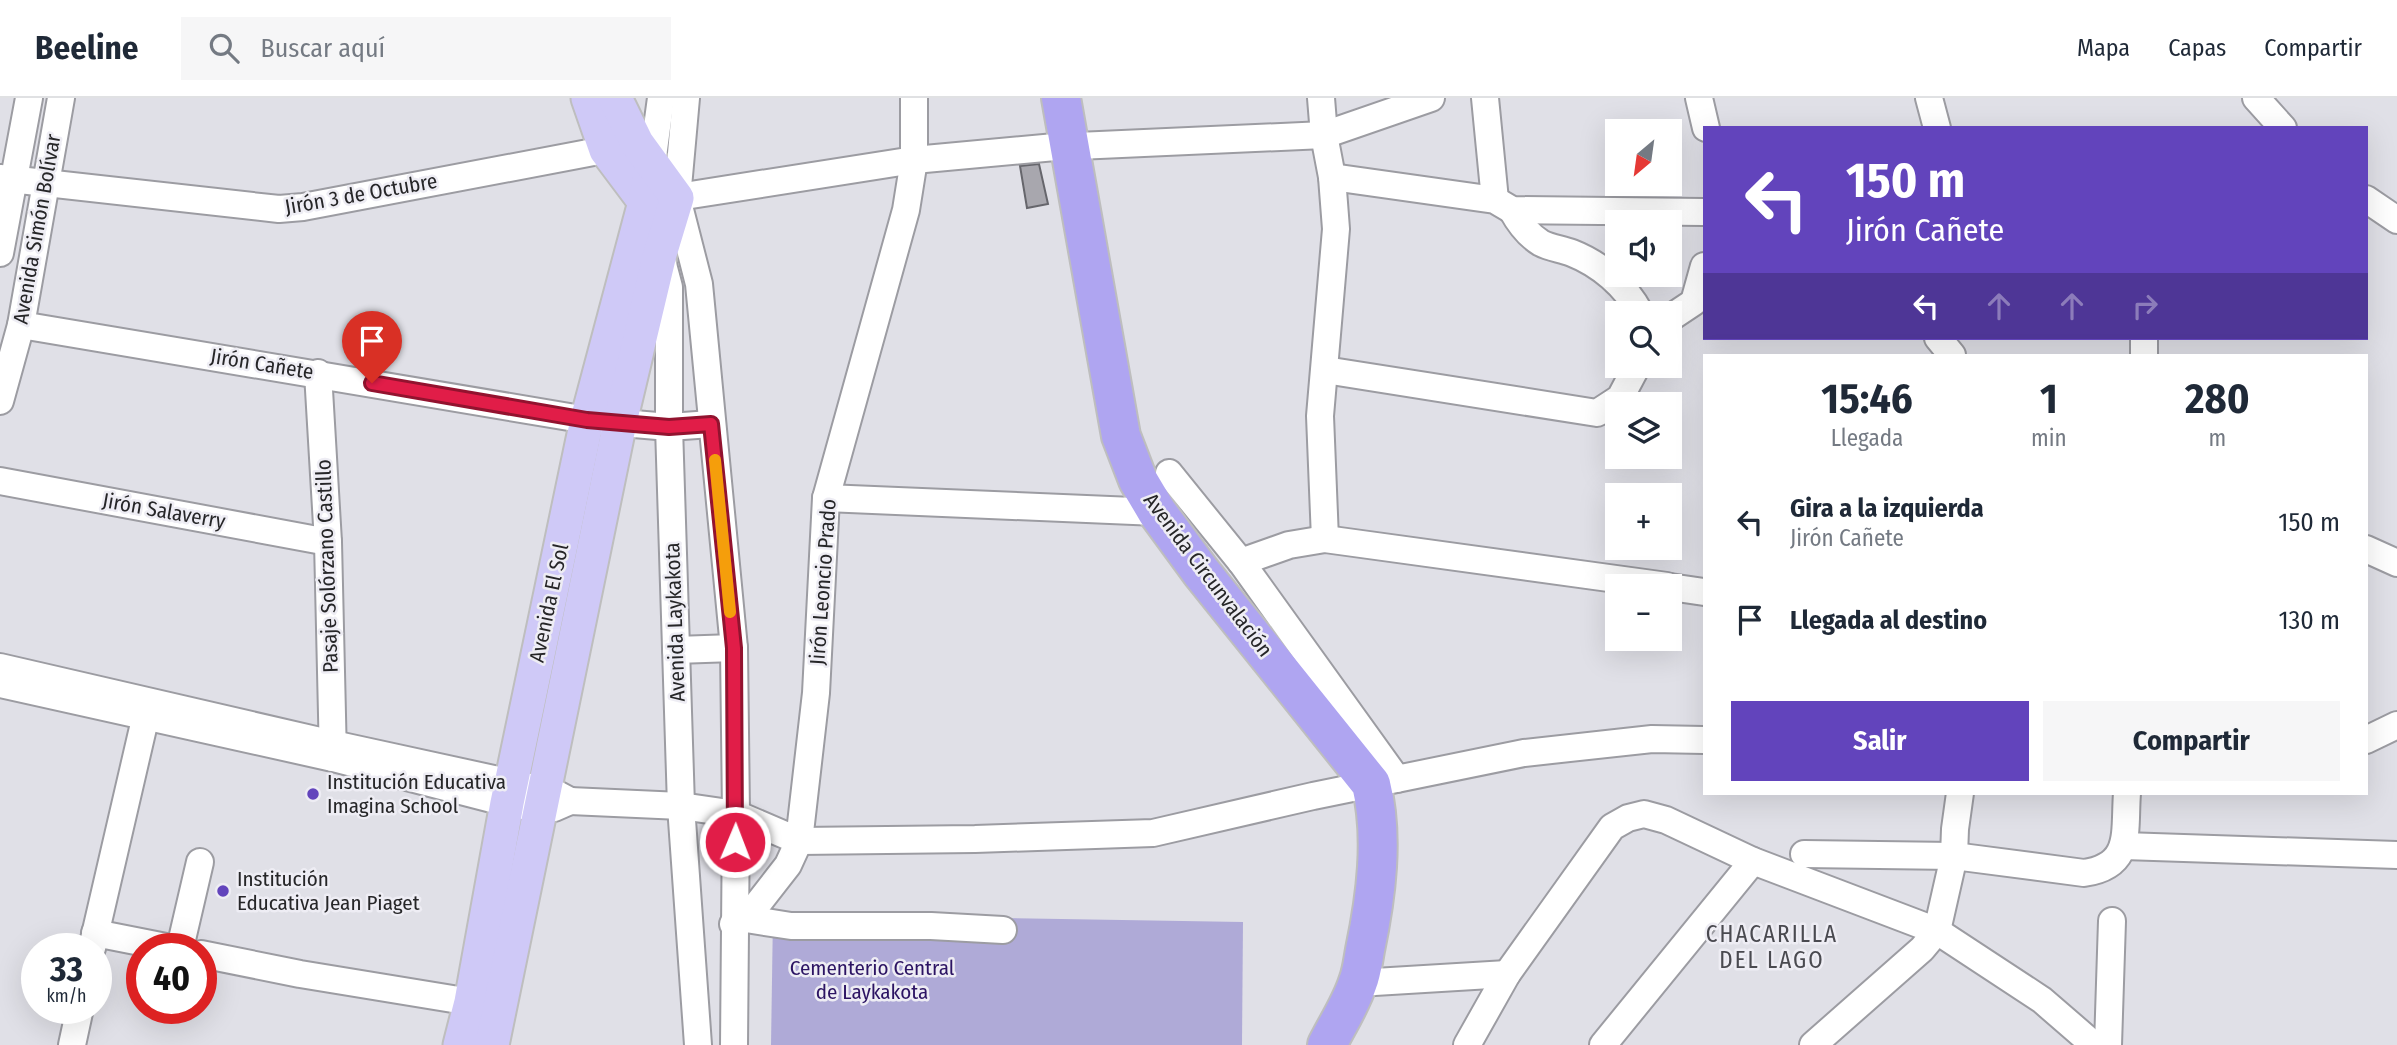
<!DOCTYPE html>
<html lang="es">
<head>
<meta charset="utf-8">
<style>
	body { margin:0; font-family:"Fira Sans Condensed",sans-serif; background:#f6f6f7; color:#1f2937; height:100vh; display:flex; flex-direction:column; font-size:26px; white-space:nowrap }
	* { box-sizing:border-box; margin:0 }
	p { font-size:23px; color:#747a83 }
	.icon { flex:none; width:38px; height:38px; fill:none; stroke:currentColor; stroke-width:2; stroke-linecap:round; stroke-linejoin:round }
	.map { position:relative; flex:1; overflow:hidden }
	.details { position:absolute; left:1703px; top:256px; width:665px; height:441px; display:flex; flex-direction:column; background:#fff; border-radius:0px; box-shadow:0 7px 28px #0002 }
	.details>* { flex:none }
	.top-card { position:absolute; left:1703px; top:28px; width:665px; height:214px; border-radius:0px; box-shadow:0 7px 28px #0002; background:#6244bc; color:#fff; overflow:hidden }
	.needle { width:46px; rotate:209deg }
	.tools { position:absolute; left:1605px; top:21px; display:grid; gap:14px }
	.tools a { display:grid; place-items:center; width:77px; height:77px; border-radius:0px; background:#fff; box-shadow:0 7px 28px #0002; font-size:35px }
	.speed { position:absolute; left:21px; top:835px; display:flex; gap:14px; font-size:35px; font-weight:700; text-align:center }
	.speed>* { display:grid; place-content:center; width:91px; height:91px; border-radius:50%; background:#fff; box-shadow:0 7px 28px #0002; line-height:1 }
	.speed small { font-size:18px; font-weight:400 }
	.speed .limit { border:10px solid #d22; background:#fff; color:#111 }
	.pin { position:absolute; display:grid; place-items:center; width:60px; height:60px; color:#fff; margin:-72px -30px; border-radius:50% 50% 50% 0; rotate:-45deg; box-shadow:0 0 7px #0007 }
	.pin .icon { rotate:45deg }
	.me { position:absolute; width:77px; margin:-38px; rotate:1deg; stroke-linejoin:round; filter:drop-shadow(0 0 5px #0008) }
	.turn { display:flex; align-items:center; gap:24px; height:147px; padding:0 28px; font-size:32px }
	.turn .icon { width:91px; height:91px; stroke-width:2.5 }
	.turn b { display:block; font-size:49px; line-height:60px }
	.lanes { display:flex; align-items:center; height:66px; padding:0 28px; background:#0003; justify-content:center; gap:35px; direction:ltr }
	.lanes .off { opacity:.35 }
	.eta { display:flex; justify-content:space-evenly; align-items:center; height:119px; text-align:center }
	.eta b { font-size:42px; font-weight:700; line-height:49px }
	.cta { display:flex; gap:14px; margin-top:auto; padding:14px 28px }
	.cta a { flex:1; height:80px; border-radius:0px; background:#6244bc; color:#fff; font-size:28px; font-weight:700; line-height:80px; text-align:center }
	.cta a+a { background:#f6f6f7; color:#1f2937 }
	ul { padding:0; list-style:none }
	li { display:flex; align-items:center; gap:21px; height:98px; padding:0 28px }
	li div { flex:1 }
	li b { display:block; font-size:26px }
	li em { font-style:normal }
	header { display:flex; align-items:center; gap:42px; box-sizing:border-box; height:98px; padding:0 35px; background:#fff; border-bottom:2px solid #e0e1e3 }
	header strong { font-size:33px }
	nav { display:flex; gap:38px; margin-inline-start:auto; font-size:24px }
	.search { width:490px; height:63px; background:#f6f6f7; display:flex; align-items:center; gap:18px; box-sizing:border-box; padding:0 24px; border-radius:0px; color:#747a83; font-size:26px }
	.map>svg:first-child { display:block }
	.green { fill:#afaad7 }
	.building { fill:#a8a7ae; stroke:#66666c; stroke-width:2 }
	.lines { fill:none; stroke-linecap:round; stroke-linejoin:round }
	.minor-casing { stroke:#9c9ca2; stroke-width:30 }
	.major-casing { stroke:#bebebe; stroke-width:37 }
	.highway-casing { stroke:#bebebe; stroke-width:42 }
	.minor { stroke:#fff; stroke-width:26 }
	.major { stroke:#cfc9f7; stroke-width:33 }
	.highway { stroke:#afa5f1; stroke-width:38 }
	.route-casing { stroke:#92132f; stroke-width:18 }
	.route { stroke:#e11d48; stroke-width:12 }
	.slow { stroke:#f59e0b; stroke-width:12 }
	.poi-dot { fill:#6244bc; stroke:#eeedf4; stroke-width:2.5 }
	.labels { text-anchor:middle; stroke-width:5; stroke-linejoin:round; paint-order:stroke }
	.street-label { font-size:21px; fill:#262628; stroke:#eeedf4 }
	.poi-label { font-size:21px; fill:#262628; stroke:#eeedf4; text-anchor:start }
	.park-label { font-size:21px; fill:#2c1463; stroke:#eeedf4 }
	.neighbourhood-label { font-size:23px; letter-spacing:2px; fill:#4a4a50; stroke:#eeedf4 }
</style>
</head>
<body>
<header>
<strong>Beeline</strong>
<div class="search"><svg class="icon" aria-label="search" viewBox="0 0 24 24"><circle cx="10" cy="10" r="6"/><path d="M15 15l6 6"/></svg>Buscar aquí</div>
<nav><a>Mapa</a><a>Capas</a><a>Compartir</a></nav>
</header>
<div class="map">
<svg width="2397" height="947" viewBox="0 0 2397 947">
	<rect width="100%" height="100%" fill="#e0e0e7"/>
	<polygon class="green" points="773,816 1243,824 1242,947 771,947"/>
	<polygon class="building" points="1039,66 1048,106 1027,110 1020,68"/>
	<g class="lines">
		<g class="minor-casing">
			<g id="minor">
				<polyline points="686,0 677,100 699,186 734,550 736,716 734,947"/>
				<polyline points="1321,0 1324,37 1332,79 1336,131 1320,318 1325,441"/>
				<polyline points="1485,0 1495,102"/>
				<polyline points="1699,0 1706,30"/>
				<polyline points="1929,0 1937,30"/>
				<polyline points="2256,0 2283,30"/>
				<polyline points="652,66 661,0"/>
				<polyline points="1332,79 1495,102 1512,112 1704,114"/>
				<polyline points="0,80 279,111 303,109 625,48"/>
				<polyline points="2366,101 2397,122"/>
				<polyline points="659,102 914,62 1055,49 1324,37 1431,0"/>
				<path d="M1512,112c7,13 16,25 29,33 9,5 21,6 31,10 28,11 54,33 68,60"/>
				<polyline points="0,155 29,0"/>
				<polyline points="660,155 669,189 669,329 681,708 698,947"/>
				<polyline points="1670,220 1694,204 1704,168"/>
				<polyline points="21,227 587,322 669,329 711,326"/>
				<polyline points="1938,240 1952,257"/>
				<polyline points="2144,257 2144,240"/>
				<polyline points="1325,272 1597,315 1620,300 1637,268"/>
				<polyline points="318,275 328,444 333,660"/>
				<polyline points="0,303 21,227 61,0"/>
				<polyline points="1169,375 1241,464 1397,681"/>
				<polyline points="0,383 328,444"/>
				<polyline points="826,400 1157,414"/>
				<polyline points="2366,451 2397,465"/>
				<polyline points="1241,464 1289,447 1325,441 1667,488"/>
				<polyline points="1670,489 1704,494"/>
				<polyline points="676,552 734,550"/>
				<polyline points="0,569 333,646 512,685 555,695 570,703 554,710 540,711 507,705 333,660 0,586"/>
				<polyline points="2366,642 2397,627"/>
				<polyline points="570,703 681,708 736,716 799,743 975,741 1153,735 1313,698 1524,655 1652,641 1704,642"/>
				<polyline points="2124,748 2397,757"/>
				<path d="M1804,756l150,2 130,17c49,-7 40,-41 43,-80"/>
				<polyline points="746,821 791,828 931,828 1003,832"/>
				<polyline points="733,826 746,821 788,767 799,743 816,595 826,400 906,112 914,62 914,0"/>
				<polyline points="95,835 171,850"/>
				<polyline points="92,850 149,604"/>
				<polyline points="180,850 200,764"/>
				<polyline points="201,856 300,876 471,904"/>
				<polyline points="1358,885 1507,876"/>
				<polyline points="72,947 80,910"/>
				<polyline points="1467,947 1507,876 1612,729 1628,720 1644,716 1666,722 1753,763 1937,833 2042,902 2094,947"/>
				<polyline points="1603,947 1753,763"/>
				<polyline points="1813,947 1922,851 1937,833 1954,758 1955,731 1960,695"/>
				<polyline points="2108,947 2112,823"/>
			</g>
		</g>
		<g class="major-casing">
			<g id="major">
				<polyline points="588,0 606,52 645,104"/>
				<polyline points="460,947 471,904 507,705 587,322 645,104 652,66"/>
				<polyline points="492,947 620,324 660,156 677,100 637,45 615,0"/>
			</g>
		</g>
		<g class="highway-casing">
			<path id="highway" d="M1061,0l60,338 17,44 19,32 44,60 170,212c13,53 5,113 -6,166 -2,11 -3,22 -7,32 -7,22 -21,43 -31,63"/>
		</g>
		<use href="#minor" class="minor"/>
		<use href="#major" class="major"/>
		<use href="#highway" class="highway"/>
	</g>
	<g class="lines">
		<g class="route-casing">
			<polyline id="route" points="372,285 587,322 669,329 711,326 734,550 735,744"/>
		</g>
		<use href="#route" class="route"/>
		<polyline class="slow" points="715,362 730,514"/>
	</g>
	<g class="poi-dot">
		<circle cx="313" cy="696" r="7"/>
		<circle cx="223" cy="793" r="7"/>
	</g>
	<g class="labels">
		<g class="street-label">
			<text transform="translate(361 96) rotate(-10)" y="7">Jirón 3 de Octubre</text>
			<text transform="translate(37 131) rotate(-80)" y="7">Avenida Simón Bolívar</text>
			<text transform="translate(262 266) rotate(9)" y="7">Jirón Cañete</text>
			<text transform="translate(164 413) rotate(10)" y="7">Jirón Salaverry</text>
			<text transform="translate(327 468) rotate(-92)" y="7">Pasaje Solórzano Castillo</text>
			<text transform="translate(1208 477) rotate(53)" y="7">Avenida Circunvalación</text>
			<text transform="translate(823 484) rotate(-86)" y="7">Jirón Leoncio Prado</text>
			<text transform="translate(549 505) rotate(-78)" y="7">Avenida El Sol</text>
			<text transform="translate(675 524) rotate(-92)" y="7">Avenida Laykakota</text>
		</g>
		<g class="poi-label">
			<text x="327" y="691">Institución Educativa<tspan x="327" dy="24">Imagina School</tspan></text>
			<text x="237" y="788">Institución<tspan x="237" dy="24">Educativa Jean Piaget</tspan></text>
		</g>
		<g class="park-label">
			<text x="872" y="877">Cementerio Central<tspan x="872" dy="24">de Laykakota</tspan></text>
		</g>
		<g class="neighbourhood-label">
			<text x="1772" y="844">CHACARILLA<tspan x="1772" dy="26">DEL LAGO</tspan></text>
		</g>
	</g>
</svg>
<div class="tools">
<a><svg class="needle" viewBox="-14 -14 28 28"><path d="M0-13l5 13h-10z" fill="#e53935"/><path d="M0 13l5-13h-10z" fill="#747a83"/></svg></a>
<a><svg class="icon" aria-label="sound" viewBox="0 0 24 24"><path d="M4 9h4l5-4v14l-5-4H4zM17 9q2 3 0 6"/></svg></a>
<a><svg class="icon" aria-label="search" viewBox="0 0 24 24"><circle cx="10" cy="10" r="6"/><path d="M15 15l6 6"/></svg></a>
<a><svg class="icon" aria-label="layers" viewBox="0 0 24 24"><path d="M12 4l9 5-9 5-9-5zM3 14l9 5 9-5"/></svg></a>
<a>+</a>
<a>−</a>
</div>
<div class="speed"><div>33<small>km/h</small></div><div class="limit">40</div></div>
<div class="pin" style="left:372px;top:285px;background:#d93025"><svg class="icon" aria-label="arrive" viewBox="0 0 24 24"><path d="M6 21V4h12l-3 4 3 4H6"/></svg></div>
<svg class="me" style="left:735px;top:744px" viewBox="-20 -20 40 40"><circle r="17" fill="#e11d48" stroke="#fff" stroke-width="3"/><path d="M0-11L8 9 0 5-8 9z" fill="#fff"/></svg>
<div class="top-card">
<div class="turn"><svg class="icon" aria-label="left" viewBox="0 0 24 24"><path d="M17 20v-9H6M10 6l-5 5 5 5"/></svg><div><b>150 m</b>Jirón Cañete</div></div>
<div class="lanes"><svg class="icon" aria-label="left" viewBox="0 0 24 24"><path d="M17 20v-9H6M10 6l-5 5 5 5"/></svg><svg class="icon off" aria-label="ahead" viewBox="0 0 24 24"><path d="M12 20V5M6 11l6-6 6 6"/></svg><svg class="icon off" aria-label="ahead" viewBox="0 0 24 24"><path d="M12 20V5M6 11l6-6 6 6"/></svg><svg class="icon off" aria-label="right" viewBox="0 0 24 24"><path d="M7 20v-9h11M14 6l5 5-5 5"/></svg></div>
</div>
<section class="details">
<div class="eta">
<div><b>15:46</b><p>Llegada</p></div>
<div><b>1</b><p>min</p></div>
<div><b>280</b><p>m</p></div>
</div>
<ul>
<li><svg class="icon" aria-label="left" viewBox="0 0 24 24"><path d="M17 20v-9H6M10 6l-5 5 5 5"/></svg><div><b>Gira a la izquierda</b><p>Jirón Cañete</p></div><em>150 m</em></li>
<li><svg class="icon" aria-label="arrive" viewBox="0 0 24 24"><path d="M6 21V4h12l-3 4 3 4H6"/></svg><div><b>Llegada al destino</b></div><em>130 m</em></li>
</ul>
<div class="cta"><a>Salir</a><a>Compartir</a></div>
</section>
</div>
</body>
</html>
